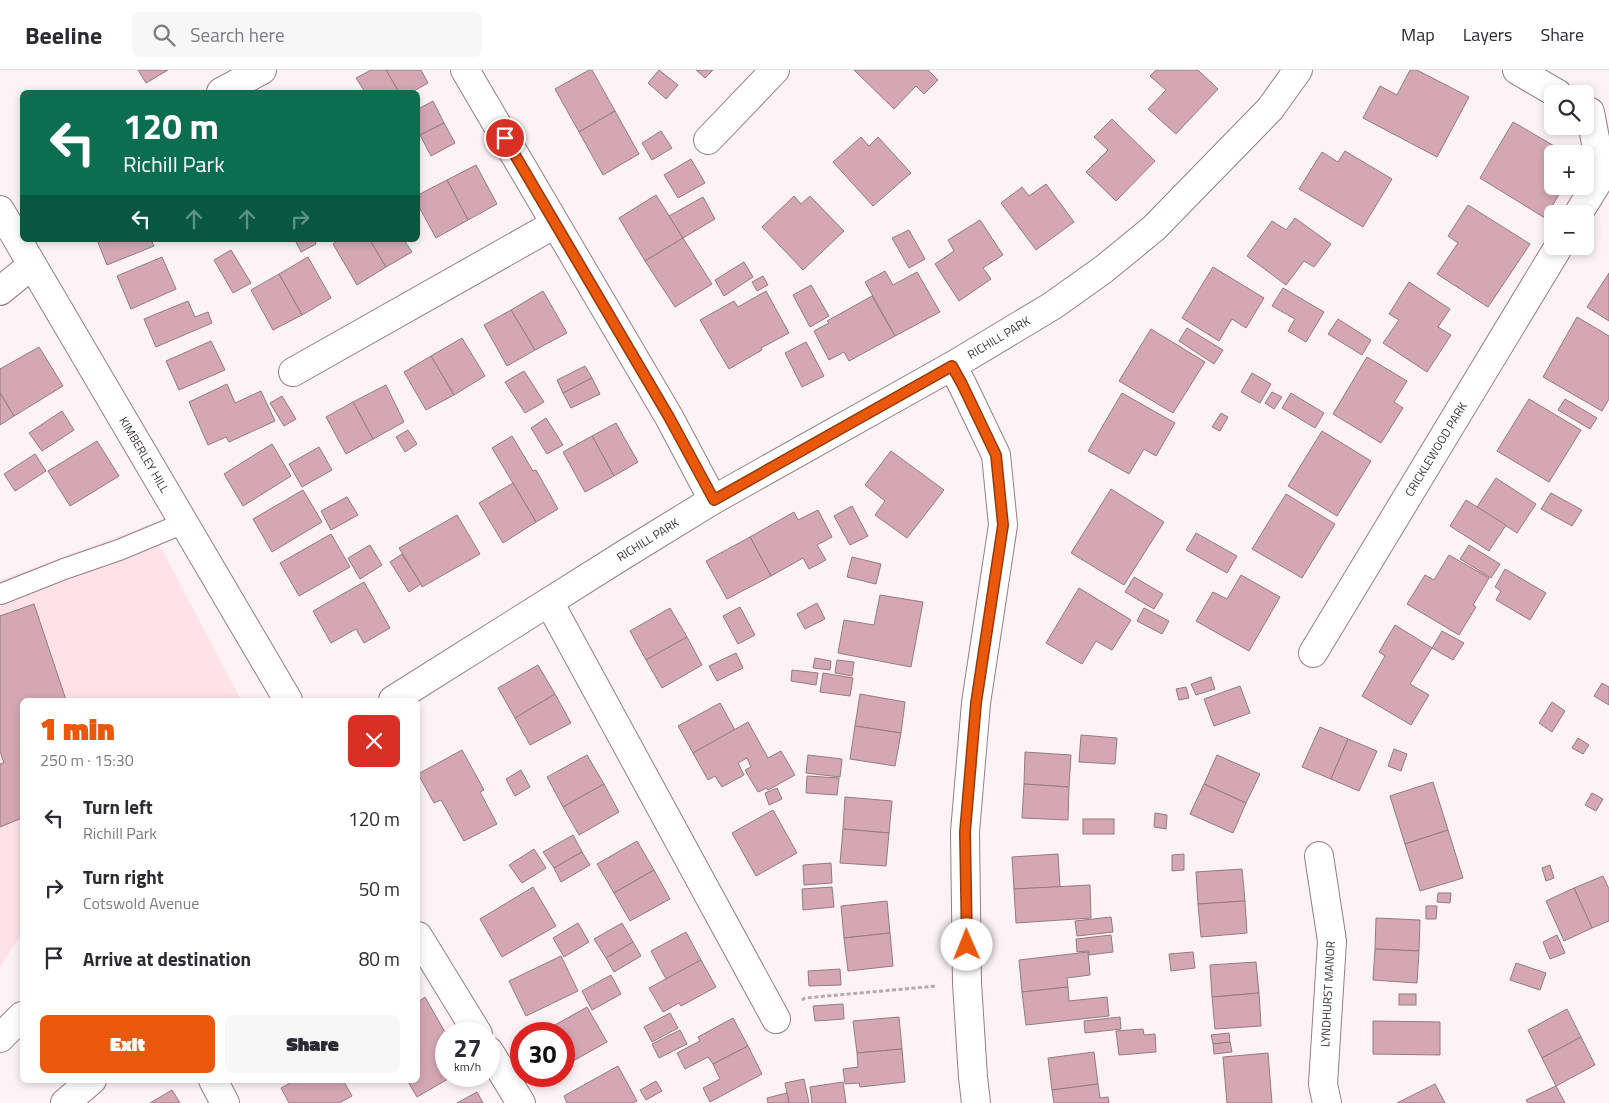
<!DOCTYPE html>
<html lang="en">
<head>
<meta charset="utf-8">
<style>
	body { margin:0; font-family:"Titillium Web",sans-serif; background:#f7f7f7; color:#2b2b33; height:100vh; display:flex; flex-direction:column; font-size:19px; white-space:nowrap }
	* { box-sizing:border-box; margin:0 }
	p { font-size:16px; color:#7c7c81 }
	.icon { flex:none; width:28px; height:28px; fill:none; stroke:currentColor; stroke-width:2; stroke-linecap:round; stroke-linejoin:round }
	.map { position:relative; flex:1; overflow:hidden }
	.side { position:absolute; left:20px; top:628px; width:400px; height:385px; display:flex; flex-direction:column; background:#fff; border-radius:8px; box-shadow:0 2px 8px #0003 }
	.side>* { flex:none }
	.banner { position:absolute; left:20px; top:20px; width:400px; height:152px; border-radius:8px; box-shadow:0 2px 8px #0003; background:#0b6e4f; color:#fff; overflow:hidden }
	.tools { position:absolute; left:1544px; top:15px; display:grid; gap:10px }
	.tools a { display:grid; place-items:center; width:50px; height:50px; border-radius:8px; background:#fff; box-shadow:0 2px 8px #0003; font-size:25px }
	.speed { position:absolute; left:435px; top:952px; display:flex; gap:10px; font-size:25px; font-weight:700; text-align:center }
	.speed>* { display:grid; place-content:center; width:65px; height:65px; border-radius:50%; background:#fff; box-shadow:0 2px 8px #0003; line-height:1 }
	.speed small { font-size:12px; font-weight:400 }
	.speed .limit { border:8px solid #d22; background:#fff; color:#111 }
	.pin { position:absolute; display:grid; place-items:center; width:42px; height:42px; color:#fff; margin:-21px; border:2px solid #fff; border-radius:50%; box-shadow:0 1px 5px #0007 }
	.me { position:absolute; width:55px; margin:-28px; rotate:359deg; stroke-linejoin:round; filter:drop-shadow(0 0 4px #0008) }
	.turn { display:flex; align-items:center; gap:18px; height:105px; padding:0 20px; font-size:22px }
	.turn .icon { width:65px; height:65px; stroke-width:2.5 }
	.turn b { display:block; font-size:35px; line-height:42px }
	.lanes { display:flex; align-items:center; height:48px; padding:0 20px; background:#0003; justify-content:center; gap:25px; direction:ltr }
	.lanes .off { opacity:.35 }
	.round { display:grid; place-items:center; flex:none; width:52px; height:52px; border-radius:8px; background:#f7f7f7 }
	.head { display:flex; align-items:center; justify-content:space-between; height:85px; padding:0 20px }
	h1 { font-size:30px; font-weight:800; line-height:38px; color:#ea580c }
	.action { display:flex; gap:10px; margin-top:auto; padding:10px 20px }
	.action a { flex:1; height:58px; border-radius:8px; background:#ea580c; color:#fff; font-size:20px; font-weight:800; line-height:58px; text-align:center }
	.action a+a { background:#f7f7f7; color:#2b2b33 }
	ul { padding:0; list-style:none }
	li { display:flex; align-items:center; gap:15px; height:70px; padding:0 20px }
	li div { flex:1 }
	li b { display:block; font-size:19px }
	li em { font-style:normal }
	header { display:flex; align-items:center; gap:30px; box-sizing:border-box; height:70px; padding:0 25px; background:#fff; border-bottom:1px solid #e1e1e2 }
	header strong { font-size:24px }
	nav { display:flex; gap:28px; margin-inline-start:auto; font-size:18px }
	.search { width:350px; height:45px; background:#f7f7f7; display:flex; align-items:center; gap:12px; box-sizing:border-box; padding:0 18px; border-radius:8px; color:#7c7c81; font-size:19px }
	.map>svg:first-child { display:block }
	.built { fill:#fee1e9 }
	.building { fill:#d5a7b5; stroke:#937b82 }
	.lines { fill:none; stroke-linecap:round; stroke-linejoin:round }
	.lane-casing { stroke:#977e86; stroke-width:22 }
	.street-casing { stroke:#977e86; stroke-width:30 }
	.path { stroke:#b5aaad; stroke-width:3; stroke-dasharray:4 2.5; stroke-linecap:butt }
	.lane { stroke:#fff; stroke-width:20 }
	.street { stroke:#fff; stroke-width:28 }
	.route-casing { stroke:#983908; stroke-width:12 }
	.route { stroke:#ea580c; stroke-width:9 }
	.labels { text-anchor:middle; stroke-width:4.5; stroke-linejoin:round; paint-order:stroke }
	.street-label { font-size:12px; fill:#3c3235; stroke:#fff }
</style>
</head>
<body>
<header>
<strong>Beeline</strong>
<div class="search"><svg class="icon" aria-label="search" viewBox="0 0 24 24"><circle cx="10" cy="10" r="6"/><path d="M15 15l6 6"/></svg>Search here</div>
<nav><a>Map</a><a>Layers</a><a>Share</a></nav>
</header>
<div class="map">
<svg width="1609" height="1033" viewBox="0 0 1609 1033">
	<rect width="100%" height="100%" fill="#fdf2f5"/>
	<polygon class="built" points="149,455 241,630 22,630 22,863 0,897 0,510"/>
	<g class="building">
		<polygon points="138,0 168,0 146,13"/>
		<polygon points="371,0 386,0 399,22 365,22 356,8"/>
		<polygon points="386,0 421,0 428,13 412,22 399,22"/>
		<polygon points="589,0 592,0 615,41 579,62 555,19"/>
		<polygon points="659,0 678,15 666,29 648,13"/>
		<polygon points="696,0 713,0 705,8"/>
		<polygon points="854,0 928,0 938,10 924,24 916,16 894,39"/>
		<polygon points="1156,0 1198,0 1218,19 1176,64 1148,39 1166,20 1150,6"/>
		<polygon points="1410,0 1417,0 1469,27 1437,87 1363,48 1380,16 1397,25"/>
		<polygon points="433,31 444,53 420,65 418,61 418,39"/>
		<polygon points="615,41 639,84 603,105 579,62"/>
		<polygon points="1112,49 1155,91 1116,131 1086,102 1108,80 1094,67"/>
		<polygon points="1513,52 1568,84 1552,84 1552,116 1564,116 1545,148 1480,108"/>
		<polygon points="444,53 455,73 431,86 420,65"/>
		<polygon points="661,61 672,78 652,90 642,73"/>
		<polygon points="861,67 869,76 878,67 911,103 873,136 833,92"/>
		<polygon points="1345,81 1392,109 1363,157 1299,119 1322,82 1338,92"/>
		<polygon points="691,89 705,113 678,128 664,105"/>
		<polygon points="476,95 497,134 468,150 447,110"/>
		<polygon points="447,110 468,150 436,168 418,135 418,125"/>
		<polygon points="1046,114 1074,152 1036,180 1001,133 1022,117 1029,126"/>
		<polygon points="656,125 683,168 645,191 619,148"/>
		<polygon points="794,126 801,134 810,126 844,161 803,200 762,157"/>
		<polygon points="703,127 715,149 683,168 669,146"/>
		<polygon points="1468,135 1530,174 1488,237 1437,204 1458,173 1448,166"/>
		<polygon points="1295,148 1331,174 1314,197 1304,191 1286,215 1247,186 1272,151 1286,160"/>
		<polygon points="980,150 1003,185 983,198 991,209 959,231 935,194 954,181 948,170"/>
		<polygon points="909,160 925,189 909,198 892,168"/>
		<polygon points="683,168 712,214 675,237 645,191"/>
		<polygon points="97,170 151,170 154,176 107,195"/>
		<polygon points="295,170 315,170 316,174 301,182"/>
		<polygon points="339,170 370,170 386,197 357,215 333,174"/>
		<polygon points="370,170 404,170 412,182 386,197"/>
		<polygon points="231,180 251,213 233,223 214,190"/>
		<polygon points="162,187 176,219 131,239 117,206"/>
		<polygon points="308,187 331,228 302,245 279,204"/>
		<polygon points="744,192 753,207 724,226 715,210"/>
		<polygon points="1213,197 1264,228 1246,258 1232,249 1219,271 1182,248"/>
		<polygon points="885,201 893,215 917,202 940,242 895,266 865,212"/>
		<polygon points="1609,203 1609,251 1587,237"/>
		<polygon points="279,204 302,245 273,260 251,220"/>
		<polygon points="763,206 768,215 757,221 752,212"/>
		<polygon points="1409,212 1450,239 1438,257 1451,265 1427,302 1383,273 1399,250 1389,244"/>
		<polygon points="811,215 829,246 810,257 793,225"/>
		<polygon points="1283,218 1324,242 1306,272 1288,261 1295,249 1272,236"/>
		<polygon points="543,221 567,263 535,280 511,240"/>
		<polygon points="766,221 789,263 761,278 762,280 729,299 700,250 734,231 738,237"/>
		<polygon points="872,226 895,266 849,291 844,282 829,290 814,261 829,253 827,251"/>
		<polygon points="188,231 195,247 208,242 212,253 156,277 144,249"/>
		<polygon points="511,240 535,280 507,296 484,255"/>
		<polygon points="1577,247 1609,266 1609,329 1602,341 1543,307"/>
		<polygon points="1338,249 1371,270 1362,285 1328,264"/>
		<polygon points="1187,258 1223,280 1214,294 1179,271"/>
		<polygon points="1151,259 1205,292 1173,343 1119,311"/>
		<polygon points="462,268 485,306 454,325 431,286"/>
		<polygon points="211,271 225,300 179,320 166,291"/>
		<polygon points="806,272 824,306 802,317 785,283"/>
		<polygon points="39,277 63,316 14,346 0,323 0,299"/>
		<polygon points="431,286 454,325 426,340 404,302"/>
		<polygon points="1367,287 1407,311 1394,332 1403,338 1381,373 1333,344"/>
		<polygon points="585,296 592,308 563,323 557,310"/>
		<polygon points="524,301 544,332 525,343 505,312"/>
		<polygon points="1252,303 1271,314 1260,333 1241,322"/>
		<polygon points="592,308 600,324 571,338 563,323"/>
		<polygon points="227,314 235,333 261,321 275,351 229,372 226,367 208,375 189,332"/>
		<polygon points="386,315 404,352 373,369 353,332"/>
		<polygon points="1272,322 1282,327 1274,339 1265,333"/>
		<polygon points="0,323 14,346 0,355"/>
		<polygon points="1122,323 1175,353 1156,386 1144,379 1129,404 1088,381"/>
		<polygon points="1291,323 1324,343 1315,358 1282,338"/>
		<polygon points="282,326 296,349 284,356 270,333"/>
		<polygon points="1529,329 1581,360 1549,412 1497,381"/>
		<polygon points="1565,329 1597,348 1590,359 1558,340"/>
		<polygon points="353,332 373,369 346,384 326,347"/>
		<polygon points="62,341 74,360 42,381 29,363"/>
		<polygon points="1221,343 1228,347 1220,361 1212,357"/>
		<polygon points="546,348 563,375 547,384 531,358"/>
		<polygon points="616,353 638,392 614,406 592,366"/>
		<polygon points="408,360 417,374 405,382 396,367"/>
		<polygon points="1322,361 1371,391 1337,446 1288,416"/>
		<polygon points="512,366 533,401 536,400 558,439 536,452 492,378"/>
		<polygon points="592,366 614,406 585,422 563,382"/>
		<polygon points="97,371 119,406 70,436 48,401"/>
		<polygon points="272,374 291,406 243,436 224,404"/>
		<polygon points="319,377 332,400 302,417 289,394"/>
		<polygon points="891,381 944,420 907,468 875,445 885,431 865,415"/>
		<polygon points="35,384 46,401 15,421 4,404"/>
		<polygon points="1496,408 1536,434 1517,463 1477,437"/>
		<polygon points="513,413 536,452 503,473 479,433"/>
		<polygon points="1111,419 1164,452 1124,515 1071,483"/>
		<polygon points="303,420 322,452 272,482 253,449"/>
		<polygon points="1551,423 1582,440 1572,456 1541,439"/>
		<polygon points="1286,424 1335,454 1302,508 1252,479"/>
		<polygon points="347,427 358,445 331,460 321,441"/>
		<polygon points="1466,430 1506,455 1489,481 1450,456"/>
		<polygon points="852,436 868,466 850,475 834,446"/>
		<polygon points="818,440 832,467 817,475 826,490 809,499 803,488 771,506 750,467 794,442 798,450"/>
		<polygon points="457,445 480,484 422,517 421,514 399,478"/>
		<polygon points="1196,463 1237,486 1227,503 1186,480"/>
		<polygon points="331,464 350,497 299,526 280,493"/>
		<polygon points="750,467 771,506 727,529 706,491"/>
		<polygon points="370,475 382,495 360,509 348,488"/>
		<polygon points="1469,475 1500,494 1491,508 1460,489"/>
		<polygon points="402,484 421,514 409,522 390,492"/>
		<polygon points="1449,485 1489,508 1473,535 1476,537 1459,565 1407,534 1425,505 1434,510"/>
		<polygon points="852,487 881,494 876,514 847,507"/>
		<polygon points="1505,499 1546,523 1530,550 1496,530 1501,521 1495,517"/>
		<polygon points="1241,505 1280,527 1249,581 1196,551 1213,522 1227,529"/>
		<polygon points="1134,507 1163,524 1154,539 1125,522"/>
		<polygon points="364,512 390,558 364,573 356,559 331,573 313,541"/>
		<polygon points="1079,518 1131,550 1112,580 1096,571 1082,594 1046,573"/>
		<polygon points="880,525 923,532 911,597 838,583 844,550 874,555"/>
		<polygon points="817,533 825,549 805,559 797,544"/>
		<polygon points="34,534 66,630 22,630 22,748 0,757 0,694 4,693 0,681 0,546"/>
		<polygon points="740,537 755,565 738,574 723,546"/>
		<polygon points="670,538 687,567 646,590 630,561"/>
		<polygon points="1144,538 1169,551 1162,564 1137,551"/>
		<polygon points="1395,555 1432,578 1410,614 1429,625 1411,655 1362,626 1385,586 1379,582"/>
		<polygon points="1442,561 1464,573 1453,590 1432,578"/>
		<polygon points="687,567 702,595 662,618 646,590"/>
		<polygon points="736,583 743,598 717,611 709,596"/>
		<polygon points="815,588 831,591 830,600 813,598"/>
		<polygon points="837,590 854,592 852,606 835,603"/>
		<polygon points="538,595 555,624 515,648 498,618"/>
		<polygon points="792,600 818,603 816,615 791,611"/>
		<polygon points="823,603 853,608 850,626 820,622"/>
		<polygon points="1211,607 1215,619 1196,625 1191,614"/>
		<polygon points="1602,613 1609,617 1609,635 1594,626"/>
		<polygon points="1240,616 1250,643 1214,656 1204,629"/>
		<polygon points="1186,617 1189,628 1179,630 1176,619"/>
		<polygon points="555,624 571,653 530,675 515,648"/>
		<polygon points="860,624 905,632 901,663 855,656"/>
		<polygon points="1552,632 1565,641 1552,662 1539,653"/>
		<polygon points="720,633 735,660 693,683 678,656"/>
		<polygon points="748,652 768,688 781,681 795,705 768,720 767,718 758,722 745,700 751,697 747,688 738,693 744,705 722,717 715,706 708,710 693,683"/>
		<polygon points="855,656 901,663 895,696 850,689"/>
		<polygon points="1320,657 1348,669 1331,709 1302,697"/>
		<polygon points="1081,665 1117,668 1115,694 1079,692"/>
		<polygon points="1578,668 1589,675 1583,684 1572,678"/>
		<polygon points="1348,669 1377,681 1359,721 1331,709"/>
		<polygon points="1394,679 1407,684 1401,701 1388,696"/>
		<polygon points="462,680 484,720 480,722 497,754 464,771 441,730 434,733 418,704"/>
		<polygon points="1025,682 1071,685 1069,717 1024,714"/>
		<polygon points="587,685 604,714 563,737 547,707"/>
		<polygon points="808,685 842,689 840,707 806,703"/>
		<polygon points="1217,685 1260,704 1246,733 1204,714"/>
		<polygon points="521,700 530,717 515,726 506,709"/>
		<polygon points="807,706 839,708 837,725 806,723"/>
		<polygon points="1433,712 1448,760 1405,774 1390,726"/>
		<polygon points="604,714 619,742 579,765 563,737"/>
		<polygon points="1024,714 1069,717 1068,750 1022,748"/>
		<polygon points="1204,714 1246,733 1233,763 1190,744"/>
		<polygon points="777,718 782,729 769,735 765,723"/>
		<polygon points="1592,723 1603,729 1596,741 1585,735"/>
		<polygon points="845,727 892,731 889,763 843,759"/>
		<polygon points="773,740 797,783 756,806 732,763"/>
		<polygon points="1155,743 1167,745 1166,759 1154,757"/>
		<rect x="1083" y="749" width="31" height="15"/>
		<polygon points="843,759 889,763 886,796 840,793"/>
		<polygon points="1448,760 1463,808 1420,821 1405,774"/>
		<polygon points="573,765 582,782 554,798 543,782"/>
		<polygon points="637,771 654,800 614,823 597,794"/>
		<polygon points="534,779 546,798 522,813 509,795"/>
		<polygon points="582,782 590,795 561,812 554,798"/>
		<polygon points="1058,784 1060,817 1014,819 1012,787"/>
		<polygon points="1184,784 1184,800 1172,801 1172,785"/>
		<polygon points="831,793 832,813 804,815 803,795"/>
		<polygon points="1550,795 1554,808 1546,811 1542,798"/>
		<polygon points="1242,799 1245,831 1198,834 1196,802"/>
		<polygon points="654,800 670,829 630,851 614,823"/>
		<polygon points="1603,806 1609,819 1609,851 1592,858 1574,818"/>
		<polygon points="1090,815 1091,848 1016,853 1014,819"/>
		<polygon points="533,817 556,856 502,887 480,849"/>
		<polygon points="832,817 834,837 803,840 802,819"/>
		<polygon points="1574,818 1592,858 1564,871 1546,831"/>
		<polygon points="1438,823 1451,823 1450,833 1437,832"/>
		<polygon points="887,831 890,863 844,868 841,836"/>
		<polygon points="1245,831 1247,863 1201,867 1198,834"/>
		<polygon points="1426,836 1437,836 1436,849 1426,849"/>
		<polygon points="1111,847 1113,862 1077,866 1075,851"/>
		<polygon points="1376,848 1420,850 1419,881 1375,879"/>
		<polygon points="578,853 589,872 564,887 553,868"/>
		<polygon points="622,853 633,872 606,888 594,869"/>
		<polygon points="686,862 701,890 666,909 651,881"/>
		<polygon points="890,863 893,896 848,901 844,868"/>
		<polygon points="1111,865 1113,882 1089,885 1089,881 1077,882 1076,869"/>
		<polygon points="1557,865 1565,883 1550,889 1543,872"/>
		<polygon points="633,872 641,886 614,902 606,888"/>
		<polygon points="1375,879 1419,881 1417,913 1373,910"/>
		<polygon points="1088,882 1090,905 1067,908 1068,917 1022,922 1019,890"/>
		<polygon points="1193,882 1195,898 1171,901 1169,884"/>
		<polygon points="561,886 578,921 526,946 509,911"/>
		<polygon points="701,890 716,917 681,936 679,933 663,942 649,918"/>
		<polygon points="1256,892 1259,923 1212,927 1210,895"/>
		<polygon points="1516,893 1546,903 1540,920 1510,910"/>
		<polygon points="840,899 841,915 809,916 808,901"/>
		<polygon points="611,905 621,924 592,940 582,921"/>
		<polygon points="1068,917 1069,931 1107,927 1109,946 1026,955 1022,922"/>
		<polygon points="1259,923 1261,956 1215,959 1212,927"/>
		<rect x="1399" y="924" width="17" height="11"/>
		<polygon points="425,927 446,964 446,1006 453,1006 417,1027 407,1010 418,1010 418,932"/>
		<polygon points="843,934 844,949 815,951 813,936"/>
		<polygon points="587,937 607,972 564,996 564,964 539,964"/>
		<polygon points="1567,939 1581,967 1542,988 1528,960"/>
		<polygon points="670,943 678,958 652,972 644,957"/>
		<polygon points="899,947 902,979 857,983 853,951"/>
		<polygon points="1120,947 1121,959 1085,963 1084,951"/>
		<polygon points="733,948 748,976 713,994 708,987 685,999 677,983 700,971 698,967"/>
		<polygon points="1373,951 1440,952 1440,985 1373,984"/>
		<polygon points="1143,959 1144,965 1155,964 1156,982 1119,985 1116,961"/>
		<polygon points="680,960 687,974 659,988 652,974"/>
		<polygon points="1229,963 1230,972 1213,974 1211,965"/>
		<polygon points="1581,967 1595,995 1556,1016 1542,988"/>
		<polygon points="1230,972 1232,982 1214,984 1213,974"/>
		<polygon points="748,976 762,1004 710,1032 703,1018 720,1009 713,994"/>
		<polygon points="902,979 905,1012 860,1017 859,1013 845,1014 843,999 858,997 857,983"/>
		<polygon points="1094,982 1098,1014 1052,1020 1048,988"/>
		<polygon points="1268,983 1272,1033 1227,1033 1223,987"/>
		<polygon points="618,996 637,1031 633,1033 567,1033 564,1026"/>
		<polygon points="804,1009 809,1033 789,1033 785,1013"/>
		<polygon points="296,1010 343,1010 352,1026 339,1033 289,1033 281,1018"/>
		<polygon points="656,1011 662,1021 646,1030 640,1020"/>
		<polygon points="843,1012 846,1033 812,1033 810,1017"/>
		<polygon points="1098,1014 1100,1028 1108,1027 1109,1033 1054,1033 1052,1020"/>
		<polygon points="1435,1014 1445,1033 1397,1033"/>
		<polygon points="1556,1016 1565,1033 1528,1033 1526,1030"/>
		<polygon points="172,1020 180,1033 150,1033"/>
		<polygon points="477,1022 483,1033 457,1033"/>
		<polygon points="787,1023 789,1033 768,1033 767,1028"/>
	</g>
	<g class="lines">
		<g class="lane-casing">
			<polyline id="lane" points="1,524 64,499 119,480 184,453"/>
		</g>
		<g class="street-casing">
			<g id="street">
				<polyline points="465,0 669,347 713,430"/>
				<polyline points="1517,0 1558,24"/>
				<polyline points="221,22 262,0"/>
				<polyline points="708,70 775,0"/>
				<path id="s1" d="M0,140l288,490"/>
				<polyline points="1578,144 1602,105 1590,42 1585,40"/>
				<polyline points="0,221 32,195"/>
				<polyline points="952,296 962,314 996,385 1003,455 976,633 965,762 967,913 973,1007 976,1033"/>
				<polyline points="293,302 555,154"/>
				<polyline points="549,532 776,949"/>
				<path id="s2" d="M1313,583l246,-407"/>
				<path id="s3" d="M393,630l232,-146 88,-54 239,-134 100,-60 52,-37 50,-41 116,-119 28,-39"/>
				<polyline points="1319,786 1332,871 1323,1014 1327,1033"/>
				<polyline points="418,866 478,964"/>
				<polyline points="0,968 22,946"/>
				<polyline points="489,981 521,1033"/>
				<polyline points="213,1010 225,1033"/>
				<polyline points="65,1033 92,1010"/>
			</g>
		</g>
		<polyline class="path" points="802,930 805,928 937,916"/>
		<use href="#lane" class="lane"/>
		<use href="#street" class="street"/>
	</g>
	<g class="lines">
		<g class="route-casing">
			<polyline id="route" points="505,68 669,347 714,430 952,296 962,314 996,385 1003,455 976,633 965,762 967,875"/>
		</g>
		<use href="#route" class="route"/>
	</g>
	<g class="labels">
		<g class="street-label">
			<text dy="4" stroke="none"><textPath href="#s3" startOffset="706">RICHILL PARK</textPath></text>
			<text dy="4" stroke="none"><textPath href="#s2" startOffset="238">CRICKLEWOOD PARK</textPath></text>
			<text dy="4" stroke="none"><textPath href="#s1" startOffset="284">KIMBERLEY HILL</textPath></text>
			<text dy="4" stroke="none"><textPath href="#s3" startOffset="301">RICHILL PARK</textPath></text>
			<text transform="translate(1328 924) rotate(-87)" y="4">LYNDHURST MANOR</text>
		</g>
	</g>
</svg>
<div class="tools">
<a><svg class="icon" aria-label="search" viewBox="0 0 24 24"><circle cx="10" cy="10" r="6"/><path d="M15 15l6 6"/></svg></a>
<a>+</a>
<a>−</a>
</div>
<div class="speed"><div>27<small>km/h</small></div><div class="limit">30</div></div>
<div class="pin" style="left:505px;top:68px;background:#d93025"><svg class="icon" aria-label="arrive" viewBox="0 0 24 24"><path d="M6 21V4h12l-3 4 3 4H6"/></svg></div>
<svg class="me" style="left:967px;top:875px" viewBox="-20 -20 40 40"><circle r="19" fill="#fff"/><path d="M0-13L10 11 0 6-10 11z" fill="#ea580c"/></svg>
<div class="banner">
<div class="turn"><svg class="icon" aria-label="left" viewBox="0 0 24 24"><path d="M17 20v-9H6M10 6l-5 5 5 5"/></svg><div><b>120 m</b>Richill Park</div></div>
<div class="lanes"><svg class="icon" aria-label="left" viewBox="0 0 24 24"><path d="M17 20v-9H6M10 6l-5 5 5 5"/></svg><svg class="icon off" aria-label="ahead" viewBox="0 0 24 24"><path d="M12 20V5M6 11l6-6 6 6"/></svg><svg class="icon off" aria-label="ahead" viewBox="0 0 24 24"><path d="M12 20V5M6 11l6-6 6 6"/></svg><svg class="icon off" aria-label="right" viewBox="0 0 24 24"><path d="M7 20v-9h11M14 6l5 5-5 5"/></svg></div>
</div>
<section class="side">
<div class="head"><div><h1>1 min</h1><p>250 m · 15:30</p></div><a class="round" style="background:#d93025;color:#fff"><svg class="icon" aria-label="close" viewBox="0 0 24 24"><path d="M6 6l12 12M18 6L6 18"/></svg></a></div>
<ul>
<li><svg class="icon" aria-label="left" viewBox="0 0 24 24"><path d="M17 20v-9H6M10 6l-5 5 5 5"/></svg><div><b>Turn left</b><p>Richill Park</p></div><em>120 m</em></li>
<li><svg class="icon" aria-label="right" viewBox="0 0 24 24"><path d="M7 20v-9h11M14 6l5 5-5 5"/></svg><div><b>Turn right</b><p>Cotswold Avenue</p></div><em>50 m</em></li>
<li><svg class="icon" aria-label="arrive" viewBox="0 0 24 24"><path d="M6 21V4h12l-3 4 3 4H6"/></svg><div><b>Arrive at destination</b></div><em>80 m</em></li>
</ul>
<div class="action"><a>Exit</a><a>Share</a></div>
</section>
</div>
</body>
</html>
